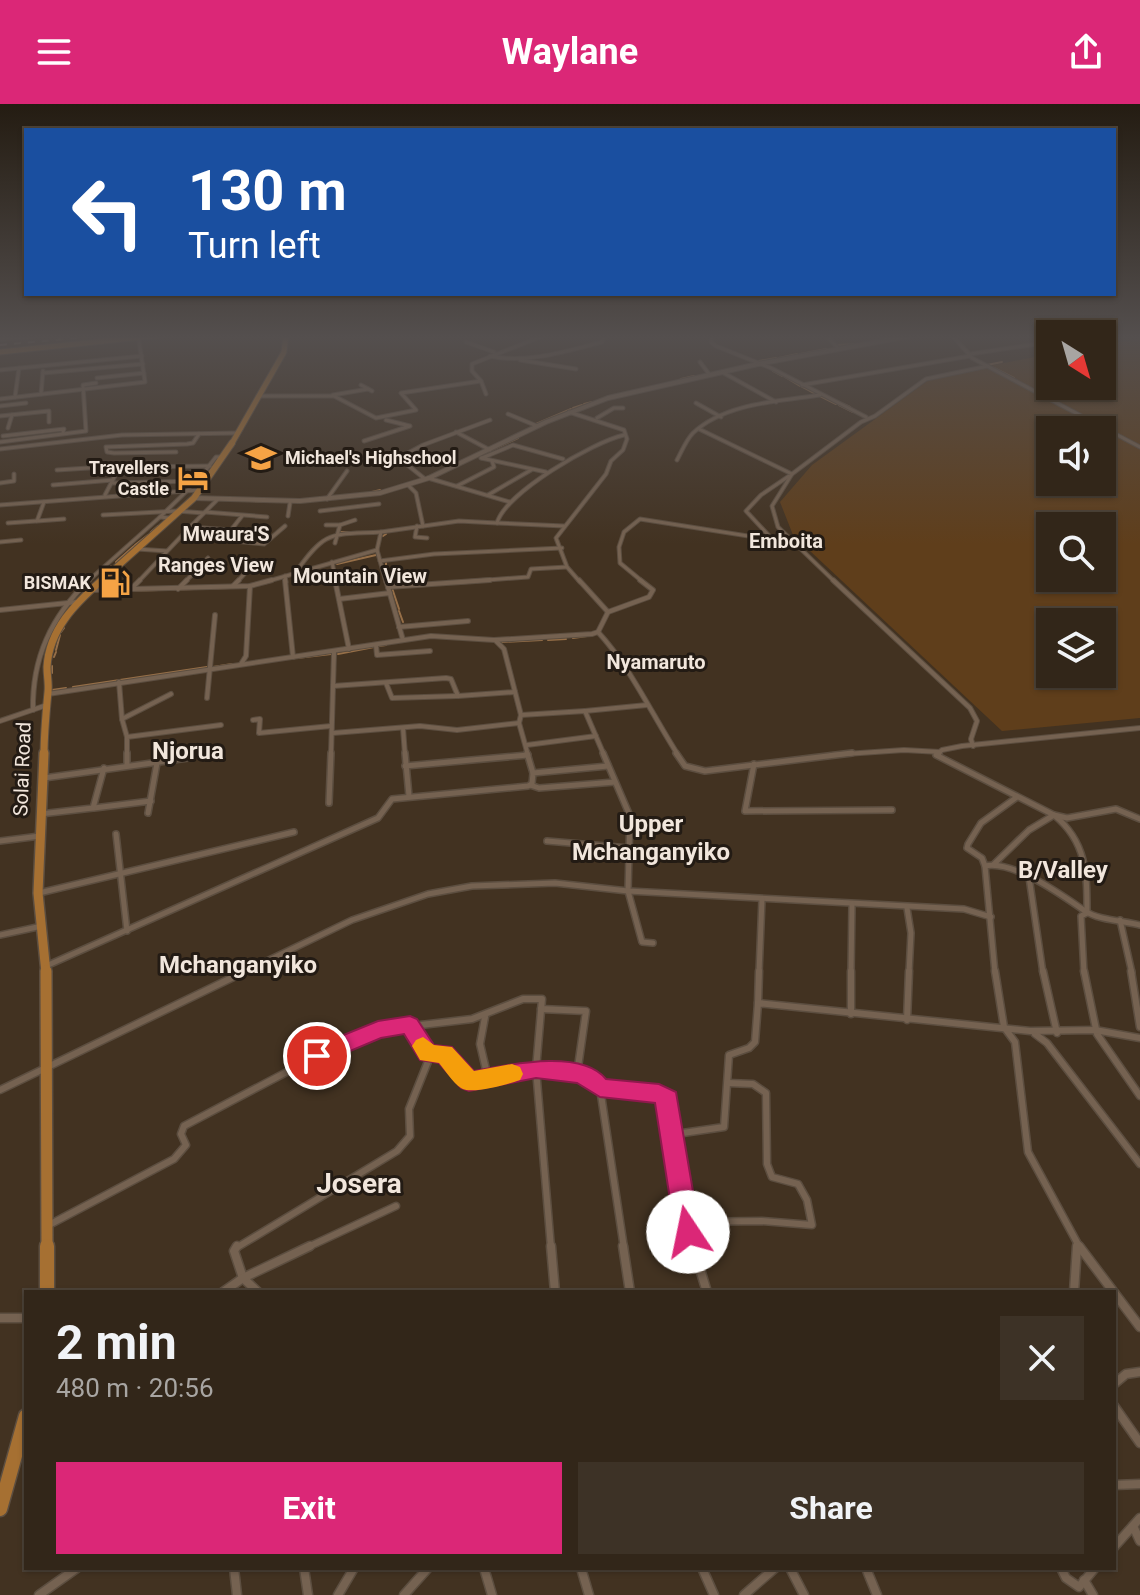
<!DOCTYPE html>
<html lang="en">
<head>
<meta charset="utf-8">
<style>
	body { margin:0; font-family:Roboto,sans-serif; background:#3d3226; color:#f1f3f6; height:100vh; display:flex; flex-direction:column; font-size:30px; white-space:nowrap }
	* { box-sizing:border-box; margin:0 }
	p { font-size:26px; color:#a8a5a2 }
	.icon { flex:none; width:44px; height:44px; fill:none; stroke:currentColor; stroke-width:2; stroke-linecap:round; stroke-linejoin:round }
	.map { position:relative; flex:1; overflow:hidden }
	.details { position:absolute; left:24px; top:1186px; width:1092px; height:280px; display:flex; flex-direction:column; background:#322619; border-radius:0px; box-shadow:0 2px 6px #0004,0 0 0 2px #4d4338 }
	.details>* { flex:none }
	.guide { position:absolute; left:24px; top:24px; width:1092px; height:168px; border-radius:0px; box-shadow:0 2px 6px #0004,0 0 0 2px #4d4338; background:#1a4fa0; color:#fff; overflow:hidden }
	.needle { width:52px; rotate:143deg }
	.buttons { position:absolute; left:1036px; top:216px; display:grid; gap:16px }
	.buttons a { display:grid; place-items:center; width:80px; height:80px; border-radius:0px; background:#322619; box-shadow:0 2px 6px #0004,0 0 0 2px #4d4338; font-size:40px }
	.pin { position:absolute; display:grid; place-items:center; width:68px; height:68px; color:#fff; margin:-34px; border:4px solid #fff; border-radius:50%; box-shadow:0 2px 8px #0007 }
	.me { position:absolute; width:88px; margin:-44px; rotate:349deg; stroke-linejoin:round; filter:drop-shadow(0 0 6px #0008) }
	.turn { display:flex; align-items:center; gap:28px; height:168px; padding:0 32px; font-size:36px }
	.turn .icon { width:104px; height:104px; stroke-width:2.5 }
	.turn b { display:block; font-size:56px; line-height:68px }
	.round { display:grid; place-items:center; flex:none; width:84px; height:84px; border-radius:0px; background:#3d3226 }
	.overview { display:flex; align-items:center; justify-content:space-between; height:136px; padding:0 32px }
	h1 { font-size:48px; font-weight:700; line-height:60px }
	.button { display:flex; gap:16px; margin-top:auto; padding:16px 32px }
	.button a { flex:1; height:92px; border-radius:0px; background:#db2777; color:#fff; font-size:32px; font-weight:700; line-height:92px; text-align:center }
	.button a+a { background:#3d3226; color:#f1f3f6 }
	header { display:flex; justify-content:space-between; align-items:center; height:104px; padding:0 32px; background:#db2777; color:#fff; font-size:36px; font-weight:700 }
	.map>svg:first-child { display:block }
	.green { fill:#5f3e1b; fill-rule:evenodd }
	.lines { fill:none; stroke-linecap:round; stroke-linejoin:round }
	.stream { stroke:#966f48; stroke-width:2 }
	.minor-far4-casing { stroke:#5c4e40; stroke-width:5 }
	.minor-far3-casing { stroke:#5c4e40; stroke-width:6 }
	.minor-far2-casing { stroke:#5c4e40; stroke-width:8 }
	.minor-far1-casing { stroke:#5c4e40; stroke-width:9 }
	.minor-casing { stroke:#5c4e40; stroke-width:11 }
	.tertiary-casing { stroke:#5c4e40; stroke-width:6 }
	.trunk-far5-casing { stroke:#5c4e40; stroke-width:7 }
	.trunk-far4-casing { stroke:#5c4e40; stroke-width:8 }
	.trunk-far3-casing { stroke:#5c4e40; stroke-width:9 }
	.trunk-far2-casing { stroke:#5c4e40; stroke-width:12 }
	.trunk-far1-casing { stroke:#5c4e40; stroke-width:14 }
	.trunk-casing { stroke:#5c4e40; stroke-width:17 }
	.minor-far4 { stroke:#756251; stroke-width:3 }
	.minor-far3 { stroke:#756251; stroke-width:4 }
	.minor-far2 { stroke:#756251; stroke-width:5 }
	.minor-far1 { stroke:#756251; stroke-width:6 }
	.minor { stroke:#756251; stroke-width:8 }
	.tertiary { stroke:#756251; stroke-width:4 }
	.trunk-far5 { stroke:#a67032; stroke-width:5 }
	.trunk-far4 { stroke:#a67032; stroke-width:6 }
	.trunk-far3 { stroke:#a67032; stroke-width:7 }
	.trunk-far2 { stroke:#a67032; stroke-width:9 }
	.trunk-far1 { stroke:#a67032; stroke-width:11 }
	.trunk { stroke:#a67032; stroke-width:14 }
	.rail { stroke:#918376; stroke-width:2; stroke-dasharray:7 7; stroke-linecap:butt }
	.route { fill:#db2777; stroke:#8e194d; stroke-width:2 }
	.slow { fill:#f59e0b }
	.labels { text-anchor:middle; stroke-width:6; stroke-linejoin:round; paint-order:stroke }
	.far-poi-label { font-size:18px; font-weight:bold; fill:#f1e6dc; stroke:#231b14; text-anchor:end }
	.far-quarter-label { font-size:20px; font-weight:bold; fill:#f1e6dc; stroke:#231b14 }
	.street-label { font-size:20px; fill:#f1e6dc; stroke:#231b14 }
	.quarter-label { font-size:24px; font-weight:bold; fill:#f1e6dc; stroke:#231b14 }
	.near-quarter-label { font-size:28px; font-weight:bold; fill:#f1e6dc; stroke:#231b14 }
</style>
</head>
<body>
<header><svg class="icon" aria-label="menu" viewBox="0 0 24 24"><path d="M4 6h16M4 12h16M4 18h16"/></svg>Waylane<svg class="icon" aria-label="share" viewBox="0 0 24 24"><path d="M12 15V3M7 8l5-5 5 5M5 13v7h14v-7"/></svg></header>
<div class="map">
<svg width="1140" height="1491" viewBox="0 0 1140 1491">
	<rect width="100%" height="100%" fill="#423221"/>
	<path class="green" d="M1140,235v379l-138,13 -209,-196 -13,-33 32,-37 121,-88 117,-23v32h52v-41zM1050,326h52v52h-52zM1050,422h52v52h-52zM1050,518h52v52h-52z"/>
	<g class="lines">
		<g class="stream">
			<polyline points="956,234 969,248"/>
			<polyline points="837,241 854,240"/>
			<polyline points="800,250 826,245"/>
			<polyline points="779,254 797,250"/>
			<polyline points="759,257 776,254"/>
			<polyline points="987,261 1002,258"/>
			<polyline points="994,264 1014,274"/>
			<polyline points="773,267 782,272"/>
			<polyline points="785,273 800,282"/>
			<polyline points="681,275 694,272"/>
			<polyline points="801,282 816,290"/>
			<polyline points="820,292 836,300"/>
			<polyline points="841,299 850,303"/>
			<polyline points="584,300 592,298"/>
			<polyline points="839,301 853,308"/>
			<polyline points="573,304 582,301"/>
			<polyline points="536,320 571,305"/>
			<polyline points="479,352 518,334"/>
			<polyline points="372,388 380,386"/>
			<polyline points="250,397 268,398"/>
			<polyline points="151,428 158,422"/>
			<polyline points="339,428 351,428"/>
			<polyline points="383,432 386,430"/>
			<polyline points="135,441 148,431"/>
			<polyline points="116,458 134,442"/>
			<polyline points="386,459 386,464"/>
			<polyline points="337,460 376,451"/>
			<polyline points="108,466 111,462"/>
			<polyline points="388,470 389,475"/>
			<polyline points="392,484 399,505"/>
			<polyline points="124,487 230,484"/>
			<polyline points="399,507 403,518"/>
			<polyline points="61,528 64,524"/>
			<polyline points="573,534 594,531"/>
			<polyline points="548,536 566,535"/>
			<polyline points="502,538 542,536"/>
			<polyline points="379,542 386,541"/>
			<polyline points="56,546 60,531"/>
			<polyline points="338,550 374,543"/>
			<polyline points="54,553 56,548"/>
			<polyline points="297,554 331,550"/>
			<polyline points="52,562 52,569"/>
			<polyline points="213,563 232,560"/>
			<polyline points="73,583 207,563"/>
			<polyline points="52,586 66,584"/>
		</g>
		<g class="minor-far4-casing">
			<g id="minor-far4">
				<polyline points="712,231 711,238 716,242 771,264 866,313"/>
				<polyline points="826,231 837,243"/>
				<polyline points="952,231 972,254 1140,343"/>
				<polyline points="466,238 494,248"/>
				<polyline points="970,250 1050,238"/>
				<path d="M490,252c36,8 77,-5 112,-14l2,-7"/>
				<polyline points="520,256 576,265"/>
				<polyline points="700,258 709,270"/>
				<polyline points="0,266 142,252"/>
				<polyline points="722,268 776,298"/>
				<polyline points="43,269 143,260"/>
				<polyline points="97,274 144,269"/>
				<polyline points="481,277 486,290"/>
				<polyline points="361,281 372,287"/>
				<polyline points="802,281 970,252"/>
				<polyline points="41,290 43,267"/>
				<polyline points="333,291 368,285"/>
				<polyline points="258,292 334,292 376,314 416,306 401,289 481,277 472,267 472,260 545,231"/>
				<polyline points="15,293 19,264"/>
				<polyline points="0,295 145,278 139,237"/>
				<polyline points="696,299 721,313"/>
				<polyline points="0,302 26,299"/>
				<polyline points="569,308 624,326 627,335 623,346 611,357 606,370 556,434 567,463 580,478"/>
				<polyline points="508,310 537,322"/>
				<polyline points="0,312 49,307 49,318"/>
				<polyline points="597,314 614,304 623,304"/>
				<polyline points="8,324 12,311"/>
				<polyline points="699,325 792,370"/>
				<polyline points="456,328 490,346"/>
				<polyline points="3,332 64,325 63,328"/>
				<polyline points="364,337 410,322 386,316"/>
				<polyline points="0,338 86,327 83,281 96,279"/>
				<polyline points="0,345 122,331 237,329"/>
				<polyline points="176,348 114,349 107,348 106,343 187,340 193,339 199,330"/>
				<polyline points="373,349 405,359 425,375"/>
				<polyline points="481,354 546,368"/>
				<polyline points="482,354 513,341 563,355"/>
				<polyline points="395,356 423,341 490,316"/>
				<path d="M677,356c5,-9 9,-20 16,-27 32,-30 87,-32 127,-38"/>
				<polyline points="121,363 210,362"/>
				<polyline points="57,366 120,362 105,391"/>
				<polyline points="789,372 761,391 746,407 773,436 790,436"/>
				<polyline points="428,374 510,398"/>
				<polyline points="0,379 14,377 14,370"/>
				<polyline points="113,379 195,377"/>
				<polyline points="53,381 113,376"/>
				<polyline points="408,381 416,389 423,422"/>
				<polyline points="457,382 494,363 492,357"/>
				<polyline points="488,391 531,366"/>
				<polyline points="218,395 190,423 231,426 224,436 264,440 285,422"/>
				<polyline points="327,395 347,367"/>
				<polyline points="44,398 37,417 64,415"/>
				<polyline points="0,401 199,386"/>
				<polyline points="320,407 379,400"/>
				<polyline points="205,408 267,413"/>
				<polyline points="103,411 177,407 204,409"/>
				<polyline points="288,412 290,399"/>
				<polyline points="169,414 160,413 197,377 216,353 223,353"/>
				<polyline points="8,419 36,417"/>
				<polyline points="497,419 564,422"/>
				<polyline points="326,421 340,421 335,439"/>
				<polyline points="340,421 355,416"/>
				<polyline points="417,422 415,433 427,434"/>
				<polyline points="231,426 242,412"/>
				<polyline points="0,438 21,436"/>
				<polyline points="137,445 167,447"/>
				<polyline points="380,457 434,450 562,444"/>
				<polyline points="332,458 336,478"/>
				<path d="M296,468c30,-43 35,-37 85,-40"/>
				<polyline points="285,472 286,478"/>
				<polyline points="87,478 160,413"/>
				<polyline points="138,478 190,423"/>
				<polyline points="185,478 208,454"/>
				<polyline points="237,478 256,457"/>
				<polyline points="265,478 377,446"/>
				<path d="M386,478l-9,-32 4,-18 78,-11 38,2c8,-30 96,-81 127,-88"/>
				<polyline points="462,478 528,473 531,465 567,463"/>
				<polyline points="643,478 620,459 619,443 624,428 640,415 773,436"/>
				<polyline points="835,478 778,423 772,402 792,370 861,318 875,312 926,275 988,262"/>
			</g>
		</g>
		<g class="minor-far3-casing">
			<g id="minor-far3">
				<polyline points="285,476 293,553"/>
				<polyline points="335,476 349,545"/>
				<polyline points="386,476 403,536"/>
				<polyline points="579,476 608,508"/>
				<polyline points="833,476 970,604 977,617 971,635 973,642"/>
				<polyline points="233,482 239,476"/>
				<polyline points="388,483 490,476"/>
				<polyline points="131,485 140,476"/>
				<polyline points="178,485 187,476"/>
				<polyline points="92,486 250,482 272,476"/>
				<polyline points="339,495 390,489"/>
				<polyline points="0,506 77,498"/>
				<polyline points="399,523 468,517"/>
				<path d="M598,528c33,36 53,81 80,123"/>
				<polyline points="376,541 377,551 430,547"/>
				<polyline points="241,560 246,552 250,482"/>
				<polyline points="119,578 122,615"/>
				<polyline points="386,579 392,594 457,592"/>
				<polyline points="333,582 446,574 451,575 458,592 515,588"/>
				<polyline points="48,590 431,532 494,536 592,530 598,528 608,508 649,493 653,486 640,476"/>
				<polyline points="207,594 215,511"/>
				<path d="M33,606c-1,-52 18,-93 56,-130"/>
				<polyline points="585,607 647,601"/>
				<polyline points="521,611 585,607 604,651"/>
				<polyline points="253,616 260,615 259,629 331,622"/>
				<polyline points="0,617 44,602"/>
				<polyline points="519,619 528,651"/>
				<polyline points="403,624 405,651"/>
				<polyline points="333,629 420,622 457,626 519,619 521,611 504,545 496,537"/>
				<polyline points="127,633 122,615 171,590"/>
				<polyline points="527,641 596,632"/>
				<polyline points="127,651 127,633 221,621"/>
				<polyline points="331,651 334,548"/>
				<polyline points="831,651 904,646 940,648"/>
				<polyline points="936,651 942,646 962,642 1140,624"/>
			</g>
		</g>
		<g class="minor-far2-casing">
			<g id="minor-far2">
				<polyline points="127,649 127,661"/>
				<polyline points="405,649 409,692"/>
				<polyline points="527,649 533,669"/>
				<polyline points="603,649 630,712 628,787 642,838 653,839"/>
				<polyline points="676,649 685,662 705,667 852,649"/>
				<path d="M939,649l-3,2 118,60c33,27 33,59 33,98l-6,3 3,57"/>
				<polyline points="754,660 745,707 892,706"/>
				<polyline points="405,662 528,651"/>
				<polyline points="44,674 188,654"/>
				<polyline points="530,681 539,684 615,678"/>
				<polyline points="329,699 331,649"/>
				<polyline points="94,704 151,697"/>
				<polyline points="148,709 157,659"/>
				<polyline points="40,710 93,704 104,664"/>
				<polyline points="116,730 127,827"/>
				<polyline points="0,737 40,732"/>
				<polyline points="547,737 629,744"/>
				<polyline points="994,760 1029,726 1054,711 1067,714 1116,705 1140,715"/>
				<polyline points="985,762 982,754 967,744 968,740 981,719 1017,693"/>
				<polyline points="1029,773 1043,869"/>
				<polyline points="39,789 294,728"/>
				<polyline points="907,804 911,829 909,869"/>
				<polyline points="1120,816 1132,869"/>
				<polyline points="0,831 42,822"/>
				<polyline points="46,862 378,714 392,695 528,682 532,680 533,669 608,662"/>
				<polyline points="242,869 352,816 428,790 472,782 555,779 628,787 964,805 991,813"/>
				<polyline points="759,869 762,795"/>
				<polyline points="851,869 852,800"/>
				<path d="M995,869l-10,-107c29,-6 78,30 100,45 13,9 39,10 55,14"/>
			</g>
		</g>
		<g class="minor-far1-casing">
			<g id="minor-far1">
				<polyline points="995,867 1004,923 1015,938 1028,1048 1080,1144"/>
				<polyline points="1043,867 1057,929"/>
				<polyline points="1084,867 1097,930 1140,992"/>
				<polyline points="1131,867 1140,923"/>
				<polyline points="758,899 759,867"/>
				<polyline points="541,905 586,907 577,970"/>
				<polyline points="851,910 851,867"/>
				<polyline points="485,913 480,940 488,974"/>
				<polyline points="907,916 909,867"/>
				<polyline points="1035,930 1047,939 1140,1060"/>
				<polyline points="428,950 444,950 469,978 536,965 551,1144"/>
				<polyline points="600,984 652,987 668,995 673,1065 693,1144"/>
				<polyline points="0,986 246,867"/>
				<polyline points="669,1031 724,1023 729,951 749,944 755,938 758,899 1030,927 1095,926 1140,934"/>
				<polyline points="686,1118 762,1117 812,1121 807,1096 798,1080 772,1073 767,1060 766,989 753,980 728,979"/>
				<polyline points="47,1122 174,1055 186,1041 181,1030 184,1022 342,939 378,926 472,915 523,895 542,895 536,965 589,974 596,977 600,984 624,1144"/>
				<polyline points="236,1144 397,1047 410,1032 409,1005 429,955 410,921"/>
				<polyline points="306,1144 396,1102"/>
				<polyline points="1077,1144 1077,1141"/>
			</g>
		</g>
		<g class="minor-casing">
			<g id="minor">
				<polyline points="237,1142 234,1147 243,1174 258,1188"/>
				<polyline points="551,1142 555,1188"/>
				<polyline points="623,1142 630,1188"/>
				<polyline points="693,1142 707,1188"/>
				<polyline points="1079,1142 1140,1223"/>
				<polyline points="223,1188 243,1174 310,1142"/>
				<polyline points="1074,1188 1077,1142"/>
				<polyline points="0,1214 26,1214"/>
				<polyline points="1114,1280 1126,1270 1140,1268"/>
				<polyline points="1114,1302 1140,1339"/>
				<polyline points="1114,1381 1140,1380"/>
				<polyline points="1133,1422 1140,1437"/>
				<polyline points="1114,1443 1140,1414"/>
				<polyline points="234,1464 237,1491"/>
				<polyline points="304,1464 308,1491"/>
				<polyline points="484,1464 492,1491"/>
				<polyline points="581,1464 589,1491"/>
				<polyline points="702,1464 714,1491"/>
				<polyline points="790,1464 804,1491"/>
				<polyline points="866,1464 877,1491"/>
				<polyline points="1061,1464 1066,1474 1079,1483 1095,1464"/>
				<polyline points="1084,1476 1093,1491"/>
				<polyline points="39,1491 77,1464"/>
				<polyline points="338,1491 354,1464"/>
				<polyline points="404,1491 428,1464"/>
				<polyline points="744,1491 775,1464"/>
			</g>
		</g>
		<g class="tertiary-casing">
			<g id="tertiary">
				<polyline points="0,235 41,231"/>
				<polyline points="194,394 300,397 380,389 429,374 546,318 608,294 758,260 915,231"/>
			</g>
		</g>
		<g class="trunk-far5-casing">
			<g id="trunk-far5">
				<polyline points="0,248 161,231"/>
				<polyline points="231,341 284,248 286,231"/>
			</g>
		</g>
		<g class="trunk-far4-casing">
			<polyline id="trunk-far4" points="100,478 194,394 232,339"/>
		</g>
		<g class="trunk-far3-casing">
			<path id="trunk-far3" d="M44,651c0,-22 2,-42 4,-63 1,-8 -1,-16 -1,-25 2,-38 29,-64 55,-87"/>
		</g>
		<g class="trunk-far2-casing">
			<polyline id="trunk-far2" points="44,649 38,789 46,869"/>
		</g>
		<g class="trunk-far1-casing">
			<polyline id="trunk-far1" points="46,867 47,1144"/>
		</g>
		<g class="trunk-casing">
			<g id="trunk">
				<polyline points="47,1142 47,1188"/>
				<polyline points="0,1405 26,1312"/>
			</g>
		</g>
		<use href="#minor-far4" class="minor-far4"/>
		<use href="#minor-far3" class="minor-far3"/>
		<use href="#minor-far2" class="minor-far2"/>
		<use href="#minor-far1" class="minor-far1"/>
		<use href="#minor" class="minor"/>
		<use href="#tertiary" class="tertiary"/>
		<use href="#trunk-far5" class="trunk-far5"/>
		<use href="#trunk-far4" class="trunk-far4"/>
		<use href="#trunk-far3" class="trunk-far3"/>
		<use href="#trunk-far2" class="trunk-far2"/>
		<use href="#trunk-far1" class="trunk-far1"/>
		<use href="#trunk" class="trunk"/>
		<polyline class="rail" points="0,241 109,231"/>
	</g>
	<linearGradient id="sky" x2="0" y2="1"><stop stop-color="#241c12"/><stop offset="0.53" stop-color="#544f4e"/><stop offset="1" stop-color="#544f4e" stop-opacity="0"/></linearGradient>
	<rect width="1140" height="440" fill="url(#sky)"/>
	<path class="route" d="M410,912l7,3 17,26 18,2 22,24c33,-6 107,-23 132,8l53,5 17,8 24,140 -3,9 -9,4 -9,-4 -4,-9 -20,-129 -55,-6 -23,-14 -41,-5 -67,13 -8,-3 -22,-25 -19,-3 -16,-26 -23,4 -64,27 -8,-3 -3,-6 3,-7 69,-28z"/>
	<path class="slow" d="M423,933l11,8 18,2 22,24 38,-7 8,3 3,7 -3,6c-11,4 -50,15 -59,8 -8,-5 -16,-18 -22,-25l-19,-3 -8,-14 4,-6z"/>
	<defs>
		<g id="school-bare" transform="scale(2.4)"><path d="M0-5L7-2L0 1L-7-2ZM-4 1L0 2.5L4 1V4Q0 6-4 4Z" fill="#f5a345" stroke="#231b14" stroke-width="2.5" paint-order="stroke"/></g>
		<g id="hotel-bare" transform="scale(2.4)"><path d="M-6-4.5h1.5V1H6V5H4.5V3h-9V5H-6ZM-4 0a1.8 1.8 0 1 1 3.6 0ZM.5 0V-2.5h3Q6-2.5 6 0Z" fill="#f5a345" stroke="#231b14" stroke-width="2.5" paint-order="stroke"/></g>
		<g id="fuel-bare" transform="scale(2.4)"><path d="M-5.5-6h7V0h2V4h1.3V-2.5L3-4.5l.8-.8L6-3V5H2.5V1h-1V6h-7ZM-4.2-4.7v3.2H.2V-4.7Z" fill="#f5a345" stroke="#231b14" stroke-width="2.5" paint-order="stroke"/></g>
	</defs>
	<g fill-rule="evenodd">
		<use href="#school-bare" x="261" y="354"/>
		<use href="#hotel-bare" x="193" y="374"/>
		<use href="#fuel-bare" x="115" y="479"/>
	</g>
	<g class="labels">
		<g class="far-poi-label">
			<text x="285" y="360" text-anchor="start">Michael's Highschool</text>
			<text x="169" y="370">Travellers<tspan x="169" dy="21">Castle</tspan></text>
			<text x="91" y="485">BISMAK</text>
		</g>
		<g class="far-quarter-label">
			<text x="226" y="437">Mwaura'S</text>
			<text x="786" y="444">Emboita</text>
			<text x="216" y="468">Ranges View</text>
			<text x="360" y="479">Mountain View</text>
			<text x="656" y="565">Nyamaruto</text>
		</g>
		<g class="street-label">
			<text transform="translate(22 665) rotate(-88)" y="7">Solai Road</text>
		</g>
		<g class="quarter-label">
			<text x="188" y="655">Njorua</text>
			<text x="651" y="728">Upper<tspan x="651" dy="28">Mchanganyiko</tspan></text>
			<text x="1063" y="774">B/Valley</text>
			<text x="238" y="869">Mchanganyiko</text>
		</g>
		<g class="near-quarter-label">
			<text x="359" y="1089">Josera</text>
		</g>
	</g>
</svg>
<div class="buttons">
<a><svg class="needle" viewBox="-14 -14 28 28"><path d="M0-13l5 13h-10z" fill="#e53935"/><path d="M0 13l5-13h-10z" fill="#a8a5a2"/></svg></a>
<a><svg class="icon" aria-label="sound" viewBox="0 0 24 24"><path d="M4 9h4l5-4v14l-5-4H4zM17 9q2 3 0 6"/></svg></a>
<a><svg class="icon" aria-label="search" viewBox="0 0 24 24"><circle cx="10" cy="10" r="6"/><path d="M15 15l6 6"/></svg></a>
<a><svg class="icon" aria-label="layers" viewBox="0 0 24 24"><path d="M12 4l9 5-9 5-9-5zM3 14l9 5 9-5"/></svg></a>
</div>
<div class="pin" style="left:317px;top:952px;background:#d93025"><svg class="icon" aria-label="arrive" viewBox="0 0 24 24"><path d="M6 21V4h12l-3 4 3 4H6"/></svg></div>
<svg class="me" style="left:688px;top:1128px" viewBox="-20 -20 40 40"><circle r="19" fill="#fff"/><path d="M0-13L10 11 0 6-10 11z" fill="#db2777"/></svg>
<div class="guide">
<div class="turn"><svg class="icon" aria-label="left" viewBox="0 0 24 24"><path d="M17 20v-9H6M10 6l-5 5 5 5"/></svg><div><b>130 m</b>Turn left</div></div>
</div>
<section class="details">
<div class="overview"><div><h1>2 min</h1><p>480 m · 20:56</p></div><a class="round"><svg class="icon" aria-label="close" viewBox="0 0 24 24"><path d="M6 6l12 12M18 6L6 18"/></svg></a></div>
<div class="button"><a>Exit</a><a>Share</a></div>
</section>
</div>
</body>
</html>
